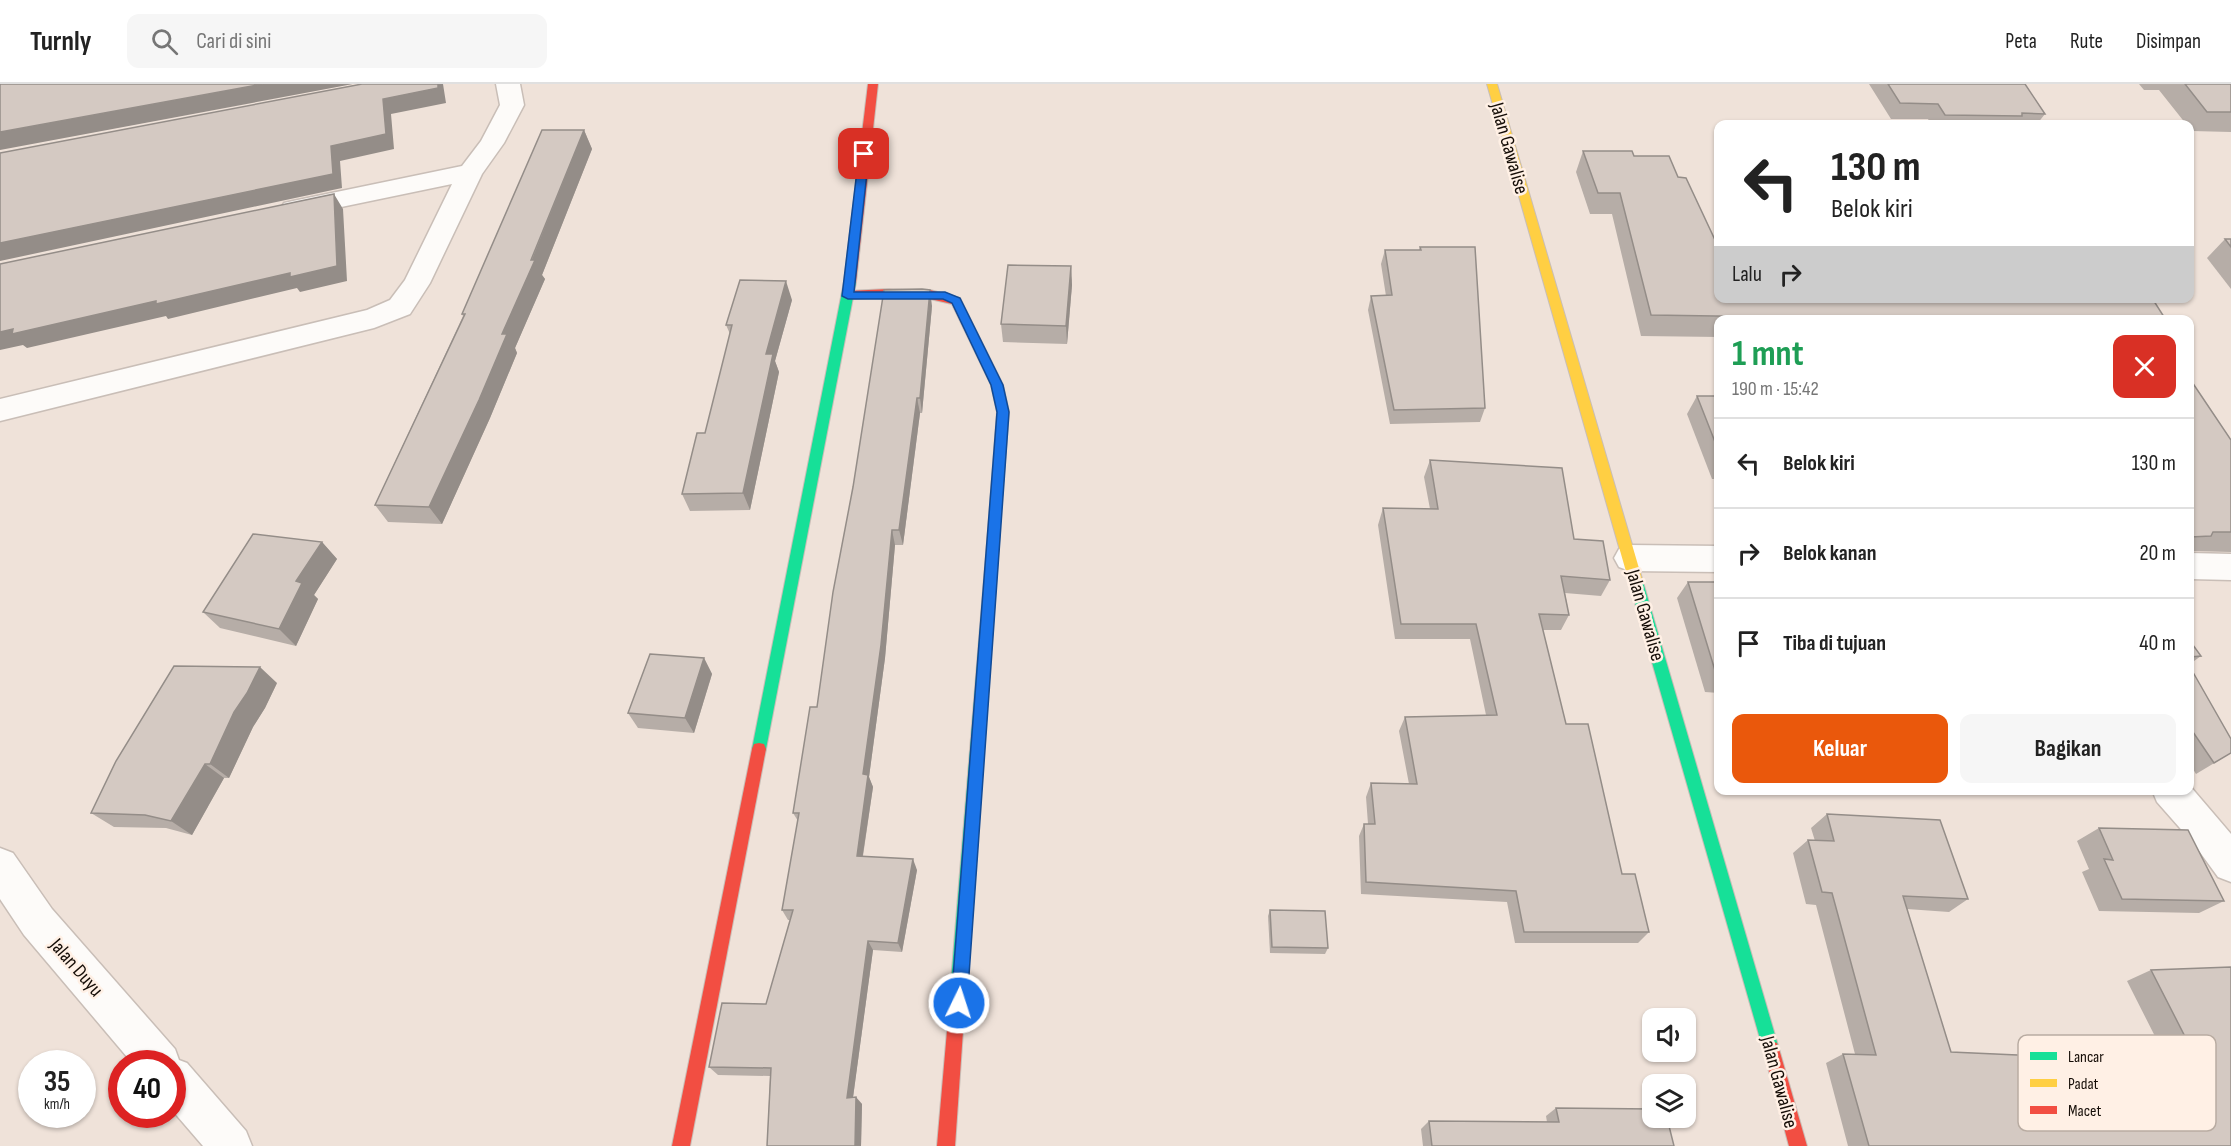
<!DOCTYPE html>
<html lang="id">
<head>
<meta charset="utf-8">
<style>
	body { margin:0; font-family:"Sofia Sans Condensed",sans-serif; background:#f6f6f6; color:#222; height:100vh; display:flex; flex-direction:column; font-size:22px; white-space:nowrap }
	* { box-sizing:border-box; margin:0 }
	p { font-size:20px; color:#767676 }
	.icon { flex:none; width:33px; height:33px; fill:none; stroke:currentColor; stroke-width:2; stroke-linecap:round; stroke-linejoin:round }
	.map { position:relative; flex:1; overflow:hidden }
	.sheet { position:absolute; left:1714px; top:231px; width:480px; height:480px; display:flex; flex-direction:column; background:#fff; border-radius:12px; box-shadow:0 2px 4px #0004 }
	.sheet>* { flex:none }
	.top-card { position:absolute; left:1714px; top:36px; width:480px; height:183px; border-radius:12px; box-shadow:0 2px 4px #0004; background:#fff; color:#222; overflow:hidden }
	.fabs { position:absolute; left:1642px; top:924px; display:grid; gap:12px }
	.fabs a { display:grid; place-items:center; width:54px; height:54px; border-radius:12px; background:#fff; box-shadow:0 2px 4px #0004; font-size:30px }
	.speed { position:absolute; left:18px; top:966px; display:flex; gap:12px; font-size:30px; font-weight:700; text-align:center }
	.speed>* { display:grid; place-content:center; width:78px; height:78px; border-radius:50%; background:#fff; box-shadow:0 2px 4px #0004; line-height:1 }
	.speed small { font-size:15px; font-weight:400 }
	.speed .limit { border:9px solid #d22; background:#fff; color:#111 }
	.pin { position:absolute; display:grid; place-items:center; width:51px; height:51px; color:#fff; margin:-26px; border-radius:12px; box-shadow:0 3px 9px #0006 }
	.me { position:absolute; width:66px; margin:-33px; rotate:4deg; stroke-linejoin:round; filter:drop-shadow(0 0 4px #0008) }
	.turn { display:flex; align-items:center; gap:21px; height:126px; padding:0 18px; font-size:27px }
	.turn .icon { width:78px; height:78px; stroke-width:2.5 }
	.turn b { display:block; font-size:42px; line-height:51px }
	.then { display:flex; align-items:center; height:57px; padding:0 18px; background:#0003; gap:12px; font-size:22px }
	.round { display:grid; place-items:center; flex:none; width:63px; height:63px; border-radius:12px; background:#f6f6f6 }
	.summary { display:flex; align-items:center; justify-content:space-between; height:102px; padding:0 18px }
	h1 { font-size:36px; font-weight:700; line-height:45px; color:#1e9e55 }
	.primary-button { display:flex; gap:12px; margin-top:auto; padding:12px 18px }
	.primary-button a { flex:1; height:69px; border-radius:12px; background:#ea580c; color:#fff; font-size:24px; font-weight:700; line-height:69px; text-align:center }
	.primary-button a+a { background:#f6f6f6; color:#222 }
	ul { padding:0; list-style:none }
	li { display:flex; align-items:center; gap:18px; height:90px; padding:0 18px; border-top:2px solid #e0e0e0 }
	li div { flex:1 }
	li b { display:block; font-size:22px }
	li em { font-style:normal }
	header { display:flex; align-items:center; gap:36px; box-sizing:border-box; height:84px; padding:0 30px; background:#fff; border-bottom:2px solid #e0e0e0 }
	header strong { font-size:28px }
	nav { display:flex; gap:33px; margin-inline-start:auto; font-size:21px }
	.search { width:420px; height:54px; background:#f6f6f6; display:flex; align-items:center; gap:15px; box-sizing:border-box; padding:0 21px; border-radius:12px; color:#767676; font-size:22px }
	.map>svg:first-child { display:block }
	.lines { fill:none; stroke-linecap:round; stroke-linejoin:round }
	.street-casing { stroke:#c9beb7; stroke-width:3 }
	.fast-casing { stroke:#c9beb7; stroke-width:2 }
	.slow-casing { stroke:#c9beb7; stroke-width:2 }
	.jam-casing { stroke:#c9beb7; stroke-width:2 }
	.street { fill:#fdfbf9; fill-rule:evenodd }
	.fast { fill:#16e098; fill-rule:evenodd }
	.slow { fill:#ffcf43; fill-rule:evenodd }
	.jam { fill:#f24e42; fill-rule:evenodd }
	.wall { fill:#b6ada7 }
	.shaded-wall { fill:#948d88 }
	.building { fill:#d4c9c2; stroke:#948d88; stroke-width:1.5 }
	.route { fill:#1a73e8; stroke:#114b97; stroke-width:1.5 }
	.labels { text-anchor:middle; stroke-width:5; stroke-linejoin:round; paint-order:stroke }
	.street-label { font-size:20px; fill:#150d07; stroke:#fff0e5 }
	.key { fill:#fff0e5; stroke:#b9aca2; stroke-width:1.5 }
	.key-label { font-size:16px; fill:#150d07 }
</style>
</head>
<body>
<header>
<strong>Turnly</strong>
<div class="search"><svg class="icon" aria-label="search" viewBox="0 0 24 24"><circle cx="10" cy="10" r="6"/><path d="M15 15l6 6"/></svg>Cari di sini</div>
<nav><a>Peta</a><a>Rute</a><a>Disimpan</a></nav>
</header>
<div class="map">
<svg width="2231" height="1062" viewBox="0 0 2231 1062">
	<rect width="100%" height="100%" fill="#efe2d9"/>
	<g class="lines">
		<g class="street-casing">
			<g id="street">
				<polygon points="496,0 520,0 524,21 504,59 482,90 430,199 410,230 374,244 0,337 0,315 367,226 390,216 405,196 452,100 293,133 284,131 280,125 284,119 293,117 462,82 481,57 500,21"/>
				<polygon points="1630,461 1719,462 1719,488 1630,487 1619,483 1614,474 1619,465"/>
				<polygon points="2190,469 2231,470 2231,496 2190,495"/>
				<polygon points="2190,702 2231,750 2231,798 2218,793 2194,760 2157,718 2152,706 2190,706"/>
				<polygon points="0,764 13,769 52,825 175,965 179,976 187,979 246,1047 252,1062 203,1062 172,1026 172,980 133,980 24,851 0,815"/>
			</g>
		</g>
		<g class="fast-casing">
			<g id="fast">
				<polygon points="850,194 856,198 766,665 764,670 759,671 754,670 752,665 844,198"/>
				<polygon points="994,441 1000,446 963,947 961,953 955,955 949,953 947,947 988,446"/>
				<polygon points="1636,493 1641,494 1643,498 1779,965 1777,971 1771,973 1765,971 1763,965 1629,498 1631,494"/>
			</g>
		</g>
		<g class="slow-casing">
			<polygon id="slow" points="1487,0 1497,0 1643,498 1641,502 1631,502 1629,498"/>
		</g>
		<g class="jam-casing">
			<g id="jam">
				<polygon points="868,0 878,0 856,198 850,202 844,198"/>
				<polygon points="889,205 930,206 960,214 1003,301 1009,328 999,450 989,450 988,446 997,328 991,301 952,220 917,212 848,215 842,211 848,207"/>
				<polygon points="759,659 764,660 766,665 690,1062 672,1062 752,665 754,660"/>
				<polygon points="955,939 961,941 963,947 955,1062 937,1062 947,947 949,941"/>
				<polygon points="1771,957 1777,959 1779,965 1807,1062 1789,1062 1763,965 1765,959"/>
			</g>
		</g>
		<use href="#street" class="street"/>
		<use href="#fast" class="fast"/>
		<use href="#slow" class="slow"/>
		<use href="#jam" class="jam"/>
	</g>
	<g class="wall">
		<polygon points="1869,0 2025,0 2045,30 2037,40 1931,40 1928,35 1891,35"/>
		<polygon points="2139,0 2231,0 2231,48 2192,47 2190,45 2190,40 2186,40 2159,6 2144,6"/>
		<polygon points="584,46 592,65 542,191 545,195 515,264 517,269 490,334 442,440 388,438 375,421 463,232 462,230"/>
		<polygon points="1583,67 1634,72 1719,214 2166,236 1719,236 1719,253 1641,252 1612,130 1590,130 1576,88"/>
		<polygon points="2225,155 2231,155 2231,205 2207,174"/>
		<polygon points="1420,163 1485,324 1480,338 1390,340 1368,226 1371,212 1386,212 1381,180 1385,166 1419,166"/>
		<polygon points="1071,182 1072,201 1067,260 1003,258 1001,240"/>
		<polygon points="792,216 775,277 779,288 750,426 690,427 682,410 705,349 730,250 726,241"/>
		<polygon points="932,222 922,329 920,329 903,461 895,461 885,574 869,693 873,703 863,772 917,786 902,868 873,866 853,1013 862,1020 861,1062 767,1062 770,992 718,991 709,983 766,920 790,836 788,836 782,826 798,737 793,729 817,623"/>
		<polygon points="2190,295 2231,356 2231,468 2193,467 2190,469"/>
		<polygon points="1697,312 1719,312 1719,395 1712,395 1687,330"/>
		<polygon points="1430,376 1574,455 1610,496 1601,512 1565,509 1569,531 1561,546 1543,546 1566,640 1622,790 1649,848 1638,859 1515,859 1507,818 1361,810 1359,752 1364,740 1368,740 1366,713 1371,699 1409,700 1399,647 1405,633 1486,631 1470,555 1395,555 1378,441 1383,424 1430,425 1424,393"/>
		<polygon points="322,458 337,475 314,511 318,515 296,562 220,544 203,528"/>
		<polygon points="1688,498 1719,498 1719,609 1705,608 1677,514"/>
		<polygon points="2190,557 2201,572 2190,580"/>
		<polygon points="704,574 712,590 694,649 638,644 628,629"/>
		<polygon points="2190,583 2231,669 2196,690 2190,680"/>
		<polygon points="277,599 265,624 253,643 229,694 224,694 192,751 166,744 114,743 91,729"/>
		<polygon points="1827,730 1968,815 1949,828 1907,825 1951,968 2091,974 2107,968 2166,974 2127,897 2151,886 2231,883 2231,1062 1848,1062 1826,979 1843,970 1855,970 1816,821 1806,820 1793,769 1808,756 1815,757 1811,744"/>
		<polygon points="2099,744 2224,817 2199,829 2099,827 2082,788 2089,785 2077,757"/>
		<polygon points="1270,826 1328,864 1325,870 1270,869 1268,832"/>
		<polygon points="1556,1024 1674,1062 1423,1062 1421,1045 1429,1037 1547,1038 1546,1032"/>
	</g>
	<g class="shaded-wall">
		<polygon points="263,0 353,0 0,66 0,48"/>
		<polygon points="438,0 443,0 446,19 391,30 394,65 340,77 342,104 0,177 0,159 331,62 383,15"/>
		<polygon points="584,46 592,65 542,191 545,195 515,264 517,269 490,334 442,440 429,423 502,250"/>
		<polygon points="334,110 343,125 347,197 300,208 297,204 168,235 166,232 27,264 23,261 0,266 0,248"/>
		<polygon points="1071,182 1072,201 1067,260 1066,242"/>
		<polygon points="786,197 792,216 775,277 779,288 750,426 743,409 766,270"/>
		<polygon points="930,206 932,222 922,329 920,314"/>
		<polygon points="917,314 920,329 903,461 899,446"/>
		<polygon points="892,446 895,461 885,574 869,693 873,703 861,783 857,772 863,690"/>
		<polygon points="322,458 337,475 314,511 318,515 296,562 279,545 296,497"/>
		<polygon points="704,574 712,590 694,649 685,634"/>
		<polygon points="260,583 277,599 265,624 253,643 229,694 210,680 234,628"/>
		<polygon points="205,680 224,694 192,751 171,737"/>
		<polygon points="913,775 917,786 902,868 898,859"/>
		<polygon points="868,857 873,866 852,1021 847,1014"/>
		<polygon points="856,1013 862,1020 861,1062 855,1062"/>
	</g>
	<g class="building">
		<polygon points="0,0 263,0 0,48"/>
		<polygon points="362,0 438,0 438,4 383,15 386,50 331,62 333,90 0,159 0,69"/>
		<polygon points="1888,0 2025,0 2045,30 2022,29 2022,32 1945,31 1938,20 1900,19"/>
		<polygon points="2185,0 2231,0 2231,28 2207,28"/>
		<polygon points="542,46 584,46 531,176 535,176 502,250 507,250 479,316 429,423 375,421 465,230 462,230"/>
		<polygon points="1583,67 1632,67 1634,72 1669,72 1678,93 1686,94 1716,158 1719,158 1719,214 2152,214 2166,236 1781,236 1780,233 1651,231 1620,109 1598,109"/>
		<polygon points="334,110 337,182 290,193 290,189 156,220 156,217 12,250 13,245 0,248 0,180"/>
		<polygon points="2225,155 2231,155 2231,163"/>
		<polygon points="1420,163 1475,163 1485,324 1394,326 1371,212 1392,211 1385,166 1421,166"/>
		<polygon points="1008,181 1071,182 1066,242 1001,240"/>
		<polygon points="740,196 786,197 766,270 773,270 743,409 682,410 697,349 705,349 732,241 726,241"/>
		<polygon points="922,205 930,206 920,314 917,314 899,446 892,446 881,561 863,690 868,691 857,772 913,775 898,859 868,857 847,1014 856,1013 855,1062 767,1062 771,984 709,983 722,919 766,920 793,826 782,826 799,729 793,729 810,623 817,623 833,508 853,403 884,206"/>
		<polygon points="2190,295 2231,356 2231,448 2213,448 2211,452 2190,453"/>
		<polygon points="1697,312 1719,312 1719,368"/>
		<polygon points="1430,376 1562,384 1574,455 1603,457 1610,496 1561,492 1569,531 1539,530 1566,640 1588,640 1622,790 1635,790 1649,848 1524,848 1516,807 1366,798 1364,740 1375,740 1371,699 1417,700 1405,633 1497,631 1476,540 1401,540 1383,424 1438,425"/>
		<polygon points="253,450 322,458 296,497 302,499 279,545 203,528"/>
		<polygon points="1688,498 1719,498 1719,593 1717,593"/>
		<polygon points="2190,557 2201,572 2190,573"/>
		<polygon points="650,570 704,574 685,634 628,629"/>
		<polygon points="174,582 260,583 247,609 234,628 210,680 205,680 171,737 145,731 91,729 116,677"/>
		<polygon points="2190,583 2231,655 2231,669 2214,679 2193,648 2190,648"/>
		<polygon points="1827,730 1940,736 1968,815 1903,812 1951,968 2109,975 2107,968 2198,978 2151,886 2231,883 2231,1062 1869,1062 1843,970 1876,971 1832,809 1822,808 1808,756 1834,757"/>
		<polygon points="2099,744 2188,746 2224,817 2122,815 2104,775 2113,776"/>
		<polygon points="1270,826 1325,827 1328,864 1272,863"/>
		<polygon points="1556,1024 1653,1025 1653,1034 1667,1034 1674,1062 1432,1062 1429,1037 1559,1038"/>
	</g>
	<polygon class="route" points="864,67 869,70 854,208 945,208 960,214 1003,301 1009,328 967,919 965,925 959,928 953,925 951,919 997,328 991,301 952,219 943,215 848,215 842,212 859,70"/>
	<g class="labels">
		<g class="street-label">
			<text transform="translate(1510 64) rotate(74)" y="7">Jalan Gawalise</text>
			<text transform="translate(1646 531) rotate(74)" y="7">Jalan Gawalise</text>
			<text transform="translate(77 883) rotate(49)" y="7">Jalan Duyu</text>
			<text transform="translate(1780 998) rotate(75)" y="7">Jalan Gawalise</text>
		</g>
	</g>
	<rect x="2018" y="951" width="198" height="96" rx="9" class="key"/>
	<rect x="2030" y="968" width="27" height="8" fill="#16e098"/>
	<rect x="2030" y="995" width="27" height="8" fill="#ffcf43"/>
	<rect x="2030" y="1022" width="27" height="8" fill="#f24e42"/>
	<g class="key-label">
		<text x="2068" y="978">Lancar</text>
		<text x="2068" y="1005">Padat</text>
		<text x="2068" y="1032">Macet</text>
	</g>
</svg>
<div class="fabs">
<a><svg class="icon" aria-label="sound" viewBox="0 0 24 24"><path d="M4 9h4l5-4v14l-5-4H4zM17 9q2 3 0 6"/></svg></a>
<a><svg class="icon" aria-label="layers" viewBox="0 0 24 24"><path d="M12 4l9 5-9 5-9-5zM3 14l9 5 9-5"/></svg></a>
</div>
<div class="speed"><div>35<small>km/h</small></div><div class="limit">40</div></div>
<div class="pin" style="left:864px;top:70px;background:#d93025"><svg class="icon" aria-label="arrive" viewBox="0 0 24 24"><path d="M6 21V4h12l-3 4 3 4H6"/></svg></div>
<svg class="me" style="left:959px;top:919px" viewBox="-20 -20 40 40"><circle r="17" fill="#1a73e8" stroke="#fff" stroke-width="3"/><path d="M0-11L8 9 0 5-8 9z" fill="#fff"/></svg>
<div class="top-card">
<div class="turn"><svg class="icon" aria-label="left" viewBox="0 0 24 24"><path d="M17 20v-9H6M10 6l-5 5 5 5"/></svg><div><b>130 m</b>Belok kiri</div></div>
<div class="then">Lalu<svg class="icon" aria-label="right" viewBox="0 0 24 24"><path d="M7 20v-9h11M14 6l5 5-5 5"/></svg></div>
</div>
<section class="sheet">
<div class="summary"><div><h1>1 mnt</h1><p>190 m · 15:42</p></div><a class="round" style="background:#d93025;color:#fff"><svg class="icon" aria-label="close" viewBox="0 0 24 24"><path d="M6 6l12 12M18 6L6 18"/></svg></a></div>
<ul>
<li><svg class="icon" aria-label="left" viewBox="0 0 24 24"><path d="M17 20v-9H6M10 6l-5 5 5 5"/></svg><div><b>Belok kiri</b></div><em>130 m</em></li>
<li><svg class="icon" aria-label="right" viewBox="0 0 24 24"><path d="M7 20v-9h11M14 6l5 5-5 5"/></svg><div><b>Belok kanan</b></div><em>20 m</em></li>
<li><svg class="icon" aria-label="arrive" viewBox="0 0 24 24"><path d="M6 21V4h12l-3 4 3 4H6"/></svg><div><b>Tiba di tujuan</b></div><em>40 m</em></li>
</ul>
<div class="primary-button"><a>Keluar</a><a>Bagikan</a></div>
</section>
</div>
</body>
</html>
